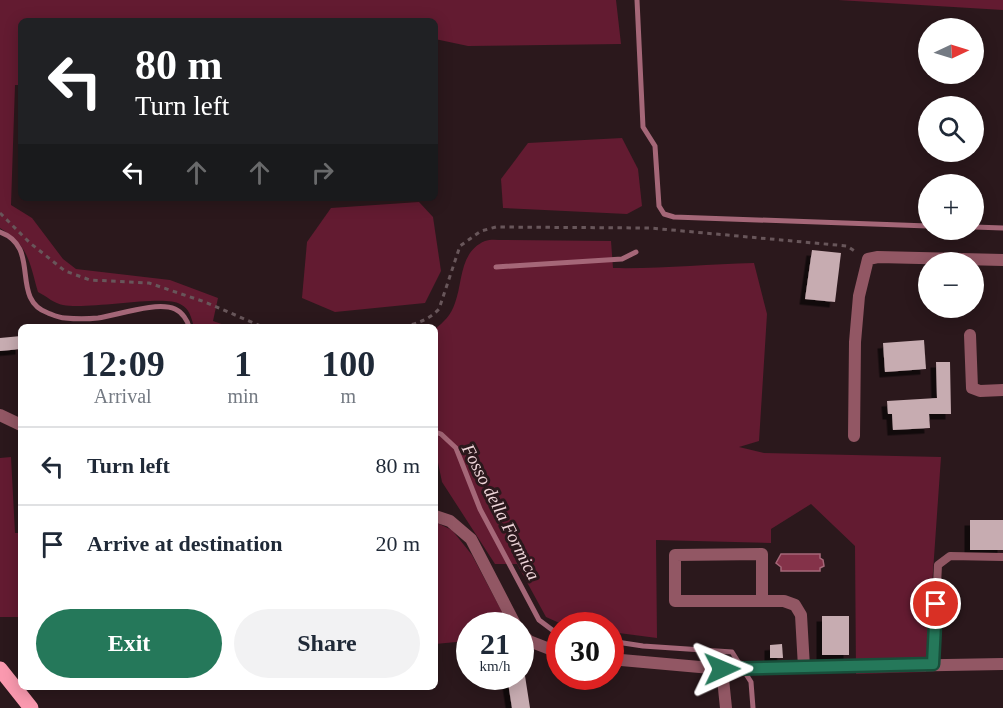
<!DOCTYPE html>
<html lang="en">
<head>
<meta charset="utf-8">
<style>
	body { margin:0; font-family:"Times New Roman",serif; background:#f2f2f3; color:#1f2937; height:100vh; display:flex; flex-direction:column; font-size:22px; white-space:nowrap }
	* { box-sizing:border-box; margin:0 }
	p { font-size:20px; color:#747a83 }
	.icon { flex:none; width:33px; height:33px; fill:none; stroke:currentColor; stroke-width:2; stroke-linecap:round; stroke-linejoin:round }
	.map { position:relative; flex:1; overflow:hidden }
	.details { position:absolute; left:18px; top:324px; width:420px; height:366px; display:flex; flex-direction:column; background:#fff; border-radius:9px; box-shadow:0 3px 15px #0003 }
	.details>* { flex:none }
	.guide { position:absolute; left:18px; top:18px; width:420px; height:183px; border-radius:9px; box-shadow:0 3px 15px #0003; background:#202124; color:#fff; overflow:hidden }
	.needle { width:39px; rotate:86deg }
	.buttons { position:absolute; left:918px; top:18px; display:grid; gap:12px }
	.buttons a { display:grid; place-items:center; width:66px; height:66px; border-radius:50%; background:#fff; box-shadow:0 3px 15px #0003; font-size:30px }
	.speed { position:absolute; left:456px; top:612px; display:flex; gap:12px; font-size:30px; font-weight:700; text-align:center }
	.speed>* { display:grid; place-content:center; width:78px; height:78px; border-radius:50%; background:#fff; box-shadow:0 3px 15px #0003; line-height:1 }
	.speed small { font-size:15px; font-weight:400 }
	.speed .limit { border:9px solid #d22; background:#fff; color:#111 }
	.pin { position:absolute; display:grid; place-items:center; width:51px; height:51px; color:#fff; margin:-26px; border:3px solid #fff; border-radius:50%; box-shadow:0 2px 6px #0007 }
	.me { position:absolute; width:66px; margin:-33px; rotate:89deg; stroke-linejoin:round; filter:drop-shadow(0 0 4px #0008) }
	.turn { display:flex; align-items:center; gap:21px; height:126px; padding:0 18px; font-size:27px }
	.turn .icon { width:78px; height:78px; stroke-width:2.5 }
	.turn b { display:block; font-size:42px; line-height:51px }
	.lanes { display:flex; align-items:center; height:57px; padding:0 18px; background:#0003; justify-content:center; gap:30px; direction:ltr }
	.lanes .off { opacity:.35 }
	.eta { display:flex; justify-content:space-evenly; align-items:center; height:102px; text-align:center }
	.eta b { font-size:36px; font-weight:700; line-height:42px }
	.action { display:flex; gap:12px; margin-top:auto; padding:12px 18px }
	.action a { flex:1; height:69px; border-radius:36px; background:#25785a; color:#fff; font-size:24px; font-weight:700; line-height:69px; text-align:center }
	.action a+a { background:#f2f2f3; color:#1f2937 }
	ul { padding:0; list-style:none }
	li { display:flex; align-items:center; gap:18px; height:78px; padding:0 18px; border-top:2px solid #e0e1e3 }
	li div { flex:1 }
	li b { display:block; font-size:22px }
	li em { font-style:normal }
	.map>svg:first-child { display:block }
	.green { fill:#631b31 }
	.water { fill:#843249; stroke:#a56778; stroke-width:1.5 }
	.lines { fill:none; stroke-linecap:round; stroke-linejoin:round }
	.stream { stroke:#a56778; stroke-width:5 }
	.building { fill:#c7acb1; filter:url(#shadow) }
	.path { stroke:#68565a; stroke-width:3; stroke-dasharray:4.5 4.5; stroke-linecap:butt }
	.service { stroke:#925764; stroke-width:8 }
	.minor { stroke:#925764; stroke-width:12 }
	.primary { stroke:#fa99af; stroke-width:15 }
	.route-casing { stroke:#184e3a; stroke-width:15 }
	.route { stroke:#25785a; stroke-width:10 }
	.labels { text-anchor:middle; stroke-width:6; stroke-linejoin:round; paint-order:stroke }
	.water-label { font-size:18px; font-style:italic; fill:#efd6da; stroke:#2b181c }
</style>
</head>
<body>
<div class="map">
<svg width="1003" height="708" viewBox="0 0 1003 708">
	<defs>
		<filter id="shadow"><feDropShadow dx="-5.5" dy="5.5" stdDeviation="0" flood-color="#0009"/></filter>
	</defs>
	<rect width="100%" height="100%" fill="#2b181c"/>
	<g class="green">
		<path d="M0,0h616l5,44 -153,2 -33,-7v-18h-414v64h-6l-4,120 21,13 31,41 13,10 94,11 48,18 -5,23 17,6h-36c-3,-10 -4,-18 -14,-23 -15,-10 -91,6 -117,1 -8,-1 -17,-9 -25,-13 -9,-31 -9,-46 -38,-64z"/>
		<polygon points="838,0 1003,0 1003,10"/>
		<polygon points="622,138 638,169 642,206 627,214 503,208 501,179 528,143"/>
		<polygon points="419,202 433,217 441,271 425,303 335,312 302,298 307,242 331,208"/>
		<path d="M504,240l107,1 2,27c47,1 94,-4 141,-5l13,51 -8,127 -20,6 25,6 177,4 -15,215 -70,2 -1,-128 -44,-42 -40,25v14l-115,-3 1,98 -46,-6 -1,-6 -46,-1 -18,-8 -29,-53h-22l-53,-82 -7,-34v-119c9,-7 16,-14 20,-26 8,-21 4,-51 30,-62 5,-2 13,-1 19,-1z"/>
		<polygon points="11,457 15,533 21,533 21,617 0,617 0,458"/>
		<polygon points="435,522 452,530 472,555 509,625 470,626 469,646 467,641 435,644"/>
	</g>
	<polygon class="water" points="781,554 820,554 820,558 823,560 824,566 820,568 820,571 781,571 781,567 776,563"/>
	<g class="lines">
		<g class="stream">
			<polyline points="637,0 643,127 655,146 659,206 664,214 674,217 928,226"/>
			<polyline points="974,227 1003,228"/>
			<path d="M0,232c42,15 9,67 48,81 5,2 11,5 17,5 10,1 23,1 33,0 20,-3 59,-17 77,-9 7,3 13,12 14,18"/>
			<polyline points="496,267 622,259 636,252"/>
			<polyline points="435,432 441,434 456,448 480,509 539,620 555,632 560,633"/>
			<polyline points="610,641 643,646 732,652 751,682 753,708"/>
		</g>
	</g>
	<g class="building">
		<polygon points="812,250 841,253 835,302 805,299"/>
		<polygon points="21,336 21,349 0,351 0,338"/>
		<polygon points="924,340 926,369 885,372 883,343"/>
		<polygon points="936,362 950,362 951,414 929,414 930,428 893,430 892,414 888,414 887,401 937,398"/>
		<rect x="970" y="520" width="33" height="30"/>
		<rect x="822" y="616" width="27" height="39"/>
		<polygon points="782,644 783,658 770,658 770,645"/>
		<polygon points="507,676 525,676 530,708 512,708"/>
	</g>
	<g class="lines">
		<g class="path">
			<polyline points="0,213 30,243 65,271 90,280 149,283 205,302 263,327"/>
			<path d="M403,327c14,-4 26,-7 36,-18l21,-63 21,-15 15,-4 154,1 197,18 9,6"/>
		</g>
		<polyline class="service" points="933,664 938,565 950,556 1003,557"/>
		<g class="minor">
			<polyline points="970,335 972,388 980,391 1003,390"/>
			<polyline points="0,415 21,425"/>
			<polyline points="854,436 855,342 859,296 868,259 878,257 1003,260"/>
			<polyline points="435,516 450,521 471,539 516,626"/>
			<polyline points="762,601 762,554 675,555 675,601 784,601 795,605 801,615 804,667"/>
			<polyline points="520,632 529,641 560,653"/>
			<polyline points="610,659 722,669 1003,664"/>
			<polyline points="722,669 726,708"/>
		</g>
		<polyline class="primary" points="0,669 31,708"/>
	</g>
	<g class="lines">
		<g class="route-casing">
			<polyline id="route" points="722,669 933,664 936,604"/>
		</g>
		<use href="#route" class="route"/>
	</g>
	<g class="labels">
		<g class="water-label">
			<text transform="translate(501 512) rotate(63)" y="6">Fosso della Formica</text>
		</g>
	</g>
</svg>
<div class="buttons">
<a><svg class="needle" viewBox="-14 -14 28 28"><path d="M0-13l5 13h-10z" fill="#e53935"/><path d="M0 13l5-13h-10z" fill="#747a83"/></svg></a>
<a><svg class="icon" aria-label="search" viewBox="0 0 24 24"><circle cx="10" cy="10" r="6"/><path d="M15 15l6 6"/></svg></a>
<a>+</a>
<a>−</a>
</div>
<div class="speed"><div>21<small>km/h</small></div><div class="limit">30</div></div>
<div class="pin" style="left:936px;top:604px;background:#d93025"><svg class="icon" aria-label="arrive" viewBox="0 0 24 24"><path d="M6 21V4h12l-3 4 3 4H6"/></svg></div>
<svg class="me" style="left:722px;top:669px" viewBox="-20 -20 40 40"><path d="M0-17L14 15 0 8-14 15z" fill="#25785a" stroke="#fff" stroke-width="4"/></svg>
<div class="guide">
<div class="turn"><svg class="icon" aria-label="left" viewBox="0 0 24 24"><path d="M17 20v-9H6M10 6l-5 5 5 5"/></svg><div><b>80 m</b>Turn left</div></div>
<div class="lanes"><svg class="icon" aria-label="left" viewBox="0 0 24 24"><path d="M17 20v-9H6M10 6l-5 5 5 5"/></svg><svg class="icon off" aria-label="ahead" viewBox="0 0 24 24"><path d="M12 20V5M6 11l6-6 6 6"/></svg><svg class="icon off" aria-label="ahead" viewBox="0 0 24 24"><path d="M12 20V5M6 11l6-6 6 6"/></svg><svg class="icon off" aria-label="right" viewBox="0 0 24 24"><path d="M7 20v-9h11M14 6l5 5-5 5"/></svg></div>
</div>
<section class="details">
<div class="eta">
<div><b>12:09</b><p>Arrival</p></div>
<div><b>1</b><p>min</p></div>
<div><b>100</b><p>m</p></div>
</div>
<ul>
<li><svg class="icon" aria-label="left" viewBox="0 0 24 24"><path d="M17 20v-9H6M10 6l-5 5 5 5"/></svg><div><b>Turn left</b></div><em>80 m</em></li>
<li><svg class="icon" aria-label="arrive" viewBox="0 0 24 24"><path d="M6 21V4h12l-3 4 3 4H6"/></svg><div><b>Arrive at destination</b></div><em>20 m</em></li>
</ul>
<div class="action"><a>Exit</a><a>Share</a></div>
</section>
</div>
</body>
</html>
